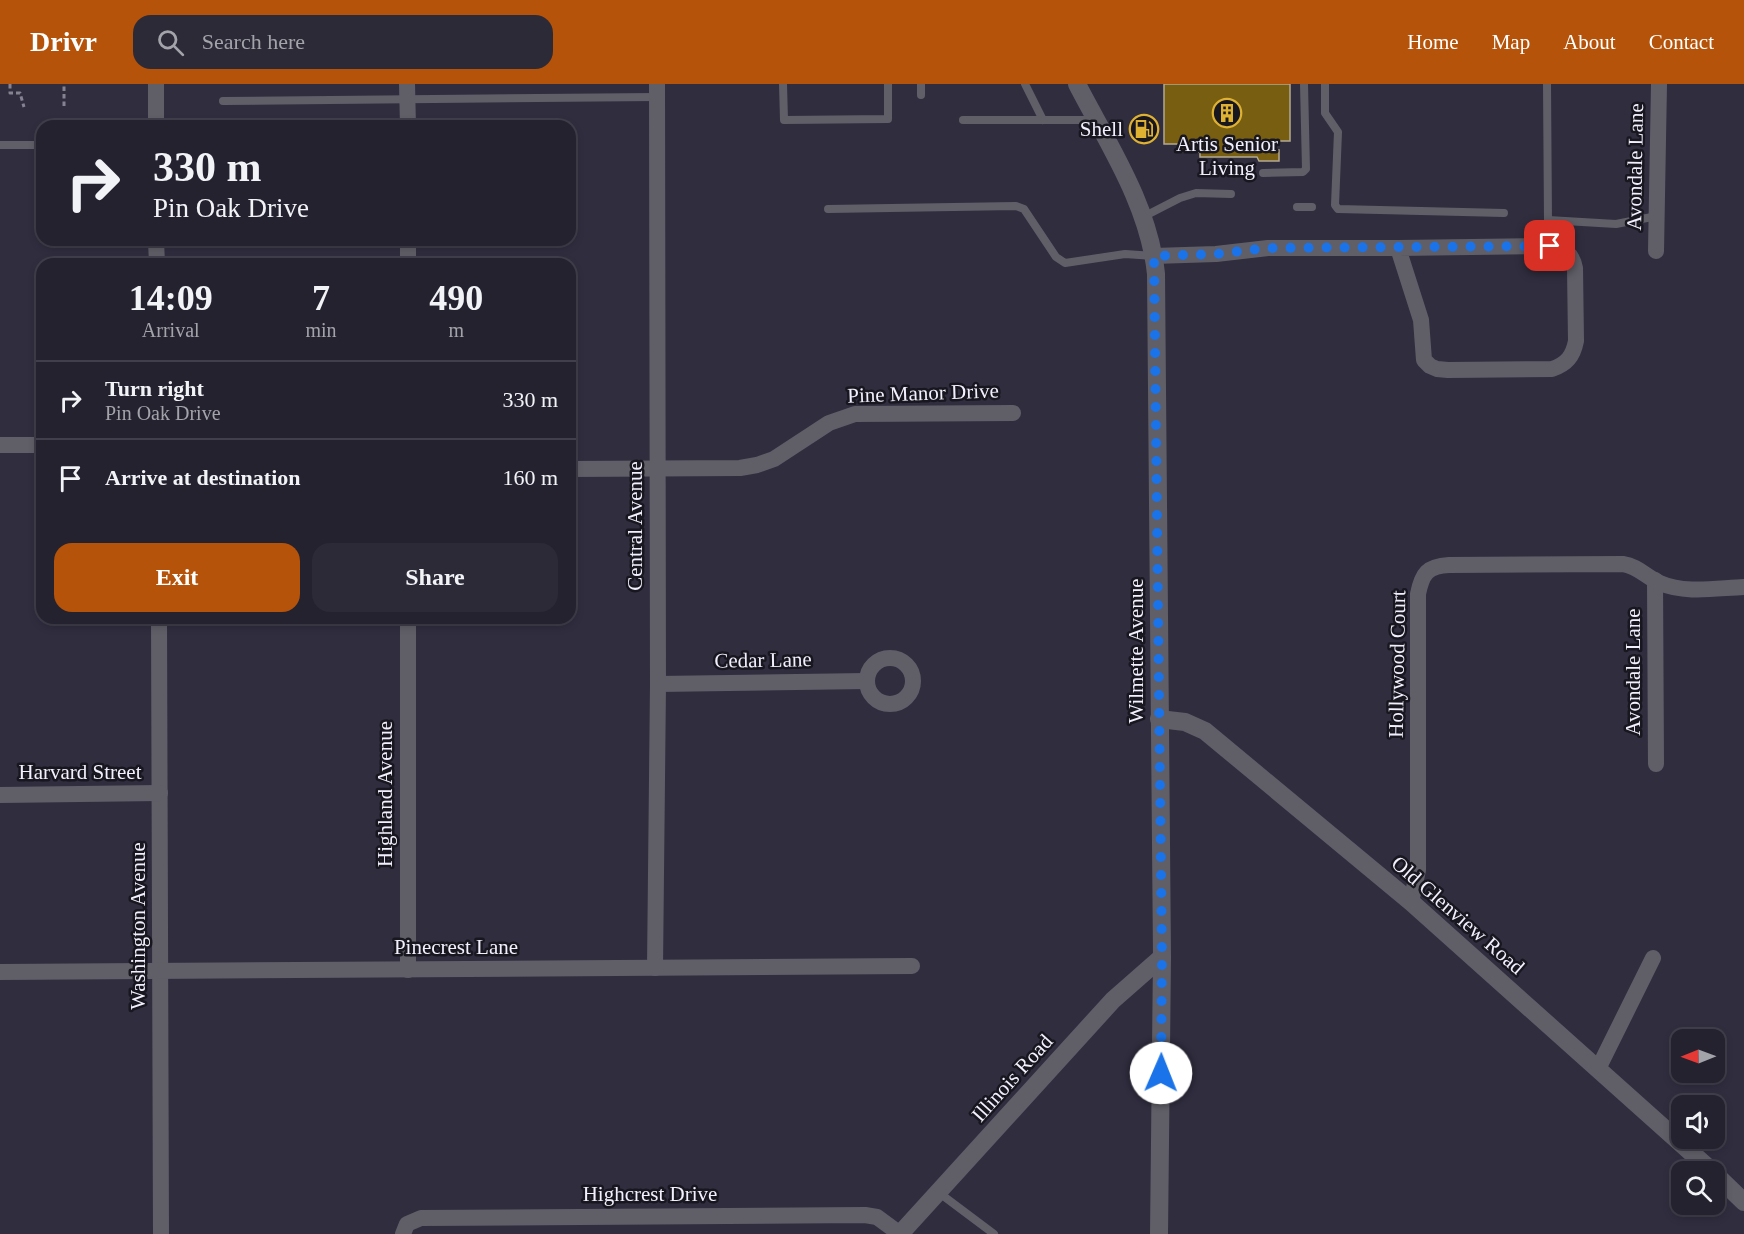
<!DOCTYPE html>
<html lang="en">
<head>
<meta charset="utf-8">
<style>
	body { margin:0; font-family:"Times New Roman",serif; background:#2c2a37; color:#f1f3f6; height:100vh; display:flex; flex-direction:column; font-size:22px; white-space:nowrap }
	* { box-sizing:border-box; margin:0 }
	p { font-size:20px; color:#a3a4aa }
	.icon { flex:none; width:33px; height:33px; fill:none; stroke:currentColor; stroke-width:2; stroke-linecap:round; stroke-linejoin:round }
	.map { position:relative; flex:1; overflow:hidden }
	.details { position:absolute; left:36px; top:174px; width:540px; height:366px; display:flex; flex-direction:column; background:#24222f; border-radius:18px; box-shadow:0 3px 9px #0003,0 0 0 2px #413f4b }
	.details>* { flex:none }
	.hud { position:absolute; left:36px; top:36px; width:540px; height:126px; border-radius:18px; box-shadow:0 3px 9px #0003,0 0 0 2px #413f4b; background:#24222f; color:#f1f3f6; overflow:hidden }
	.needle { width:39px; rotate:269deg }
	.fabs { position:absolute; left:1671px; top:945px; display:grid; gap:12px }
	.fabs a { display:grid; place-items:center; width:54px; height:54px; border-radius:12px; background:#24222f; box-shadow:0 3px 9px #0003,0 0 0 2px #413f4b; font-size:30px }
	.pin { position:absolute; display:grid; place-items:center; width:51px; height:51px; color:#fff; margin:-26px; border-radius:12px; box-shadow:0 3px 9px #0006 }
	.me { position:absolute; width:66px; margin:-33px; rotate:1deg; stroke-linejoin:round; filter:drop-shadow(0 0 4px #0008) }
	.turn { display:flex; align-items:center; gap:21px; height:126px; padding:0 18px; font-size:27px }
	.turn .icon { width:78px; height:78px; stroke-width:2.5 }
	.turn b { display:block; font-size:42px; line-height:51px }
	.eta { display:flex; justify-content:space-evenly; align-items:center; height:102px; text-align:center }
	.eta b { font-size:36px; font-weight:700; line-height:42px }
	.primary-button { display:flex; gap:12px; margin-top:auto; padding:12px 18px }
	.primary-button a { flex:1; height:69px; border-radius:18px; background:#b45309; color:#fff; font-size:24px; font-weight:700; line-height:69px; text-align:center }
	.primary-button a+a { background:#2c2a37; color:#f1f3f6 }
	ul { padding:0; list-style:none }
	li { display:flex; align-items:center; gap:18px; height:78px; padding:0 18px; border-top:2px solid #413f4b }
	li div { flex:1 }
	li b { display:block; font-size:22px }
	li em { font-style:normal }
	header { display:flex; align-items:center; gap:36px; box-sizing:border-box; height:84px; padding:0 30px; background:#b45309; color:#fff }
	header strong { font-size:28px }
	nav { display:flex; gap:33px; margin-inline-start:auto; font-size:21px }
	.search { width:420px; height:54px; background:#2c2a37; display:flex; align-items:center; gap:15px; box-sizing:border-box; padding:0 21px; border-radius:18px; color:#a3a4aa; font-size:22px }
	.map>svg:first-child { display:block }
	.building { fill:#785e11; stroke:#b3a993; stroke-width:1.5 }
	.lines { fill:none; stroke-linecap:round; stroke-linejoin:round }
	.path { stroke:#858392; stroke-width:3; stroke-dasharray:4.5 3; stroke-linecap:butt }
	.service { stroke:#605f68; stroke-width:8 }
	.minor { stroke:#605f68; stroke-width:16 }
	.tertiary { stroke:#605f68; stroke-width:18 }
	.route { stroke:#1a73e8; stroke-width:10; stroke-dasharray:0 18 }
	.labels { text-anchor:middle; stroke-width:5; stroke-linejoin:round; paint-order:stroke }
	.poi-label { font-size:21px; fill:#f2f0fc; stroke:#18161f; text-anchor:end }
	.street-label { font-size:21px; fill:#f2f0fc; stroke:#18161f }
</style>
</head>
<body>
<header>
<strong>Drivr</strong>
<div class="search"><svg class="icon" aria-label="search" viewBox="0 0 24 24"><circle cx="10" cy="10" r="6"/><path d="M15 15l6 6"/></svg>Search here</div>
<nav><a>Home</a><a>Map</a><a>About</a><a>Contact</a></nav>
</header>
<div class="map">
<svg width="1744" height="1150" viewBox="0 0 1744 1150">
	<rect width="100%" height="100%" fill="#302d3f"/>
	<polygon class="building" points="1164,0 1290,0 1290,57 1273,57 1274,66 1279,66 1279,77 1259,77 1257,73 1200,73 1200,68 1179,68 1179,60 1164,60"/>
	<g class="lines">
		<g class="path">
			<polyline points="10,0 10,9 20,9 24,23"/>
			<polyline points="64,22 64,0"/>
		</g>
		<g class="service">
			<polyline points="783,0 784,36 888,35 888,0"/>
			<polyline points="921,0 921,11"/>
			<polyline points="1025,0 1043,36"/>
			<polyline points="1325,0 1325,29 1338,48 1335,121 1338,125 1504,129"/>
			<polyline points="1547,0 1548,136 1616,140 1657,132"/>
			<polyline points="223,17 657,13"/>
			<polyline points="963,36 1095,36"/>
			<polyline points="0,61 42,61"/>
			<polyline points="1263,89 1303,88 1306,85 1304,0"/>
			<polyline points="1297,123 1312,123"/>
			<polyline points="828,125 1016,122 1024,125 1056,173 1065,179 1125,170 1154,172"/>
			<polyline points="1143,133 1180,114 1196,109 1231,110"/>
			<polyline points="938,1108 994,1150"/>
		</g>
		<g class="minor">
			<polyline points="156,0 156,42"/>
			<polyline points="407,0 408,42"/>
			<polyline points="156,156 157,180"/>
			<polyline points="408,156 408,180"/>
			<path d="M1550,162c15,3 22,7 25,22l1,73c-3,15 -9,23 -24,28l-104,1 -11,-1 -7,-3 -6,-6 -3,-40 -23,-72z"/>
			<polyline points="1656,167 1659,0"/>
			<polyline points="1154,172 1216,170 1268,164 1398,164"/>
			<polyline points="0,361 42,361"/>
			<polyline points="570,385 740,384 757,381 774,375 829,339 855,330 1013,329"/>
			<polyline points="1655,496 1656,680"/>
			<polyline points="159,534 161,1150"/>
			<circle cx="890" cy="597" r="23"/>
			<polyline points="658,600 867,597"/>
			<polyline points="0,711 160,709"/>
			<path d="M1411,818l7,-32v-276c4,-20 9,-28 31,-29l174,-1c15,2 23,13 37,19 25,11 57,5 84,4"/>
			<polyline points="655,884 658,600 657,0"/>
			<polyline points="408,886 408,534"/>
			<polyline points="0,888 912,882"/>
			<polyline points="1598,985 1653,874"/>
			<polyline points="403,1150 407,1140 421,1134 865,1131 877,1133 900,1150"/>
		</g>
		<g class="tertiary">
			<path d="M1077,0c31,60 72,121 79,190l6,683 -3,277"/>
			<polyline points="1159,635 1185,638 1205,647 1411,818 1713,1088"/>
			<polyline points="1714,1089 1744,1118"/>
			<polyline points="900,1150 1113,916 1162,873"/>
		</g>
	</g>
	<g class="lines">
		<polyline class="route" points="1161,989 1162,873 1154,172 1216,170 1268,164 1550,162"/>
	</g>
	<defs>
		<g id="building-ring" transform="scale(1.5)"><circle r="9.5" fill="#18161f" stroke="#deb133" stroke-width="1.5"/><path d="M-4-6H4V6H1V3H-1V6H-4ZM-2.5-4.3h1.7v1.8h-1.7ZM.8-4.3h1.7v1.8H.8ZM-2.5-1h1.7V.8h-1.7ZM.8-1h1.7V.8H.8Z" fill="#deb133"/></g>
		<g id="fuel-ring" transform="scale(1.5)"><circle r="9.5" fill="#18161f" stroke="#deb133" stroke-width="1.5"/><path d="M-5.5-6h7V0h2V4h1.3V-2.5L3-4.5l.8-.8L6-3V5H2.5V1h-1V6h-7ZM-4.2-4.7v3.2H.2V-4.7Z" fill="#deb133"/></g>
	</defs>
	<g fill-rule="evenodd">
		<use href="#building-ring" x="1227" y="29"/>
		<use href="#fuel-ring" x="1144" y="45"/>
	</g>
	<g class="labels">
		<g class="poi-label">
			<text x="1123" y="52">Shell</text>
			<text x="1227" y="67" text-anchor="middle">Artis Senior<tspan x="1227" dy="24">Living</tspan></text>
		</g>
		<g class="street-label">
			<text transform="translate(1635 83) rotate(-89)" y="7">Avondale Lane</text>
			<text transform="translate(923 309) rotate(-2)" y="7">Pine Manor Drive</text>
			<text transform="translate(635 442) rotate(-90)" y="7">Central Avenue</text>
			<text transform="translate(1136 567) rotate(-90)" y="7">Wilmette Avenue</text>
			<text transform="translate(763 576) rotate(-1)" y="7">Cedar Lane</text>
			<text transform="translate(1397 580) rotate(-89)" y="7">Hollywood Court</text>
			<text transform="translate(1633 588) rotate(-90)" y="7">Avondale Lane</text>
			<text x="80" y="695">Harvard Street</text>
			<text transform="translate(385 710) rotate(-90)" y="7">Highland Avenue</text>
			<text transform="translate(1458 831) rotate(41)" y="7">Old Glenview Road</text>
			<text transform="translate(138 842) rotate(-90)" y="7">Washington Avenue</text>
			<text x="456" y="870">Pinecrest Lane</text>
			<text transform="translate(1012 994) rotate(-48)" y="7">Illinois Road</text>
			<text x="650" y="1117">Highcrest Drive</text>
		</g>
	</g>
</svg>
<div class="fabs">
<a><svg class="needle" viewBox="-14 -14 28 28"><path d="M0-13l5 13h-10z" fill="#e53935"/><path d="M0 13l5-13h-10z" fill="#a3a4aa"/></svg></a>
<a><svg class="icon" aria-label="sound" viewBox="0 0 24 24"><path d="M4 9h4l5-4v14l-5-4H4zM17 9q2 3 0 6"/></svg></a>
<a><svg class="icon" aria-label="search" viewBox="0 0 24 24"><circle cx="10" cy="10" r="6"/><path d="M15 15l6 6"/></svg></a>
</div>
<div class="pin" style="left:1550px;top:162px;background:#d93025"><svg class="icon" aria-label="arrive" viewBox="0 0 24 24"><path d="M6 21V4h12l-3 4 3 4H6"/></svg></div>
<svg class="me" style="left:1161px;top:989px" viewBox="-20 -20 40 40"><circle r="19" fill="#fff"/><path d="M0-13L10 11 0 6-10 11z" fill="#1a73e8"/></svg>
<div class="hud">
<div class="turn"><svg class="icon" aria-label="right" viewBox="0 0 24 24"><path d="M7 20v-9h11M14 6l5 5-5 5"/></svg><div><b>330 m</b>Pin Oak Drive</div></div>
</div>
<section class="details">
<div class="eta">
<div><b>14:09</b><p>Arrival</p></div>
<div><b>7</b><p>min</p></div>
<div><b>490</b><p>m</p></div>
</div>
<ul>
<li><svg class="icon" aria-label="right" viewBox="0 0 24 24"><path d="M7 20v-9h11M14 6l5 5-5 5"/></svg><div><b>Turn right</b><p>Pin Oak Drive</p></div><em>330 m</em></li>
<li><svg class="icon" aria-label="arrive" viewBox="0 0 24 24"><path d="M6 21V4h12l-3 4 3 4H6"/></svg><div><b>Arrive at destination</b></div><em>160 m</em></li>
</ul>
<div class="primary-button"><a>Exit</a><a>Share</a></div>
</section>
</div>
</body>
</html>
